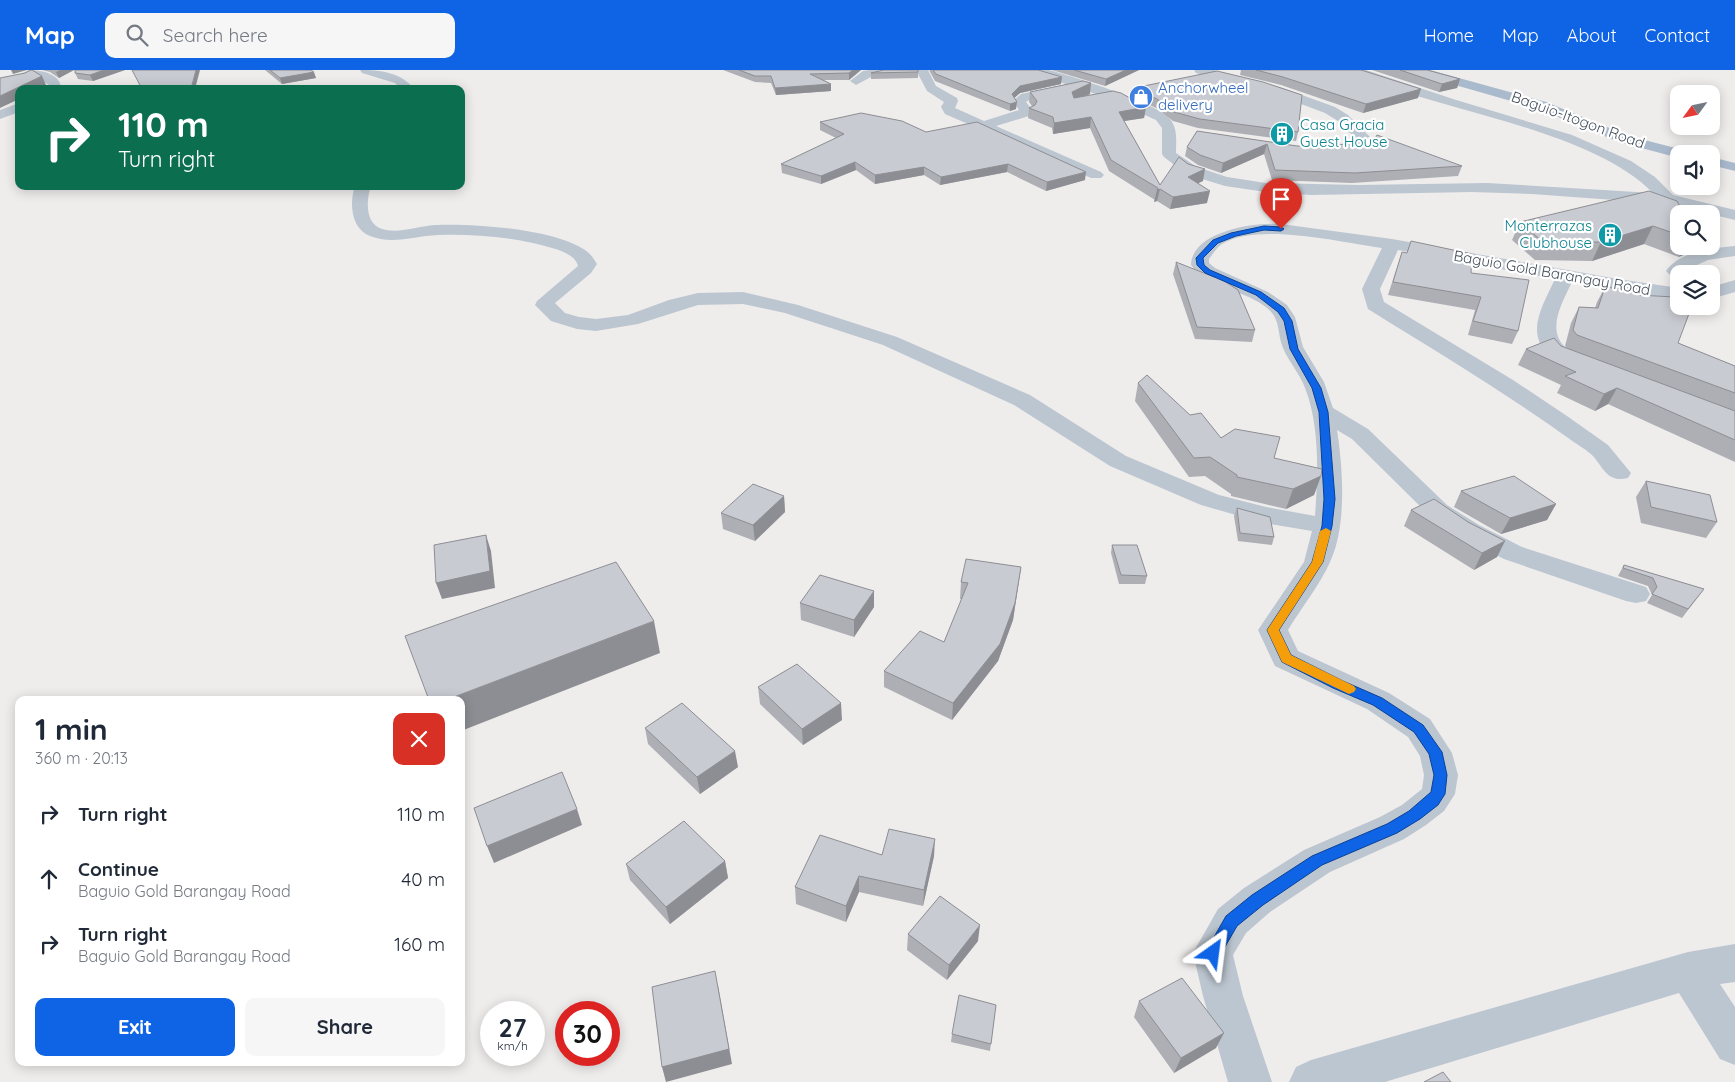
<!DOCTYPE html>
<html lang="en">
<head>
<meta charset="utf-8">
<style>
	body { margin:0; font-family:Quicksand,sans-serif; background:#f6f6f7; color:#1f2937; height:100vh; display:flex; flex-direction:column; font-size:19px; white-space:nowrap }
	* { box-sizing:border-box; margin:0 }
	p { font-size:16px; color:#747a83 }
	.icon { flex:none; width:28px; height:28px; fill:none; stroke:currentColor; stroke-width:2; stroke-linecap:round; stroke-linejoin:round }
	.map { position:relative; flex:1; overflow:hidden }
	.side { position:absolute; left:15px; top:626px; width:450px; height:370px; display:flex; flex-direction:column; background:#fff; border-radius:10px; box-shadow:0 2px 12px #0003 }
	.side>* { flex:none }
	.banner { position:absolute; left:15px; top:15px; width:450px; height:105px; border-radius:10px; box-shadow:0 2px 12px #0003; background:#0b6e4f; color:#fff; overflow:hidden }
	.needle { width:32px; rotate:237deg }
	.controls { position:absolute; left:1670px; top:15px; display:grid; gap:10px }
	.controls a { display:grid; place-items:center; width:50px; height:50px; border-radius:10px; background:#fff; box-shadow:0 2px 12px #0003; font-size:25px }
	.speed { position:absolute; left:480px; top:931px; display:flex; gap:10px; font-size:25px; font-weight:700; text-align:center }
	.speed>* { display:grid; place-content:center; width:65px; height:65px; border-radius:50%; background:#fff; box-shadow:0 2px 12px #0003; line-height:1 }
	.speed small { font-size:12px; font-weight:400 }
	.speed .limit { border:8px solid #d22; background:#fff; color:#111 }
	.pin { position:absolute; display:grid; place-items:center; width:42px; height:42px; color:#fff; margin:-51px -21px; border-radius:50% 50% 50% 0; rotate:-45deg; box-shadow:0 0 5px #0007 }
	.pin .icon { rotate:45deg }
	.me { position:absolute; width:55px; margin:-28px; rotate:31deg; stroke-linejoin:round; filter:drop-shadow(0 0 4px #0008) }
	.turn { display:flex; align-items:center; gap:18px; height:105px; padding:0 20px; font-size:22px }
	.turn .icon { width:65px; height:65px; stroke-width:2.5 }
	.turn b { display:block; font-size:35px; line-height:42px }
	.round { display:grid; place-items:center; flex:none; width:52px; height:52px; border-radius:10px; background:#f6f6f7 }
	.summary { display:flex; align-items:center; justify-content:space-between; height:85px; padding:0 20px }
	h1 { font-size:30px; font-weight:800; line-height:38px }
	.cta { display:flex; gap:10px; margin-top:auto; padding:10px 20px }
	.cta a { flex:1; height:58px; border-radius:10px; background:#0f64e6; color:#fff; font-size:20px; font-weight:800; line-height:58px; text-align:center }
	.cta a+a { background:#f6f6f7; color:#1f2937 }
	ul { padding:0; list-style:none }
	li { display:flex; align-items:center; gap:15px; height:65px; padding:0 20px }
	li div { flex:1 }
	li b { display:block; font-size:19px }
	li em { font-style:normal }
	header { display:flex; align-items:center; gap:30px; box-sizing:border-box; height:70px; padding:0 25px; background:#0f64e6; color:#fff }
	header strong { font-size:24px }
	nav { display:flex; gap:28px; margin-inline-start:auto; font-size:18px }
	.search { width:350px; height:45px; background:#f6f6f7; display:flex; align-items:center; gap:12px; box-sizing:border-box; padding:0 18px; border-radius:10px; color:#747a83; font-size:19px }
	.map>svg:first-child { display:block }
	.lines { fill:none; stroke-linecap:round; stroke-linejoin:round }
	.minor { fill:#bcc6d0; fill-rule:evenodd }
	.major { fill:#aabacd; fill-rule:evenodd }
	.wall { fill:#adafb5 }
	.shaded-wall { fill:#8d8e93 }
	.building { fill:#c9cbd2; stroke:#8d8e93 }
	.route { fill:#0f64e6; stroke:#0a4196 }
	.slow { fill:#f59e0b }
	.labels { text-anchor:middle; stroke-width:4.5; stroke-linejoin:round; paint-order:stroke }
	.far-shop-label { font-size:15px; fill:#366cbe; stroke:#fff; text-anchor:start }
	.far-street-label { font-size:15px; fill:#444f5b; stroke:#fff }
	.far-culture-label { font-size:15px; fill:#0d838f; stroke:#fff; text-anchor:start }
</style>
</head>
<body>
<header>
<strong>Map</strong>
<div class="search"><svg class="icon" aria-label="search" viewBox="0 0 24 24"><circle cx="10" cy="10" r="6"/><path d="M15 15l6 6"/></svg>Search here</div>
<nav><a>Home</a><a>Map</a><a>About</a><a>Contact</a></nav>
</header>
<div class="map">
<svg width="1735" height="1012" viewBox="0 0 1735 1012">
	<rect width="100%" height="100%" fill="#efecec"/>
	<g class="lines">
		<g class="minor">
			<path d="M29,0c11,0 32,3 32,19h-12v-4l-13,-9 -7,4 -29,6v-8l21,-4z"/>
			<path d="M360,0c20,0 41,2 54,19h-13l-6,-6 -33,-10z"/>
			<polygon points="869,0 894,0 892,3 871,7 856,15 850,11 863,1"/>
			<polygon points="916,0 928,0 936,16 957,28 958,31 955,38 984,51 1019,40 1013,31 1021,24 1067,14 1071,15 1073,18 1071,21 1029,30 1026,32 1034,42 1032,45 996,56 1101,102 1104,105 1101,108 1091,108 945,44 941,37 944,32 927,21"/>
			<path d="M1030,0c6,0 13,0 19,0 23,6 108,33 121,49 8,10 6,22 6,34l21,14 30,10 39,6 92,2 129,-2 166,10c-55,-56 -178,-77 -251,-102 -13,-4 -45,-12 -53,-21h17l87,29 119,36 59,26 24,16 18,18 62,15v10l-66,-16 -137,-10 -60,-2 -161,3 -45,-3 -41,-6 -39,-12 -22,-17 -2,-3v-26l-6,-8 -51,-23 -73,-24z"/>
			<polygon points="1194,0 1214,0 1280,17 1335,37 1348,45 1371,68 1373,75 1366,81 1361,82 1329,83 1327,80 1329,77 1358,74 1359,72 1338,51 1325,43 1272,23 1196,3"/>
			<polygon points="19,33 19,42 0,49 0,40"/>
			<path d="M355,116h16c-5,14 -6,38 11,43 17,5 37,-3 53,-4 38,-2 119,4 150,25 5,3 9,9 12,14l-6,9 -36,30 10,10 14,4 17,2 32,-4 41,-15 29,-7 45,-1 55,13 99,32 133,58 96,61 93,39 47,12 49,9c3,-41 5,-90 -10,-128 -5,-14 -16,-26 -22,-40 -7,-18 -1,-30 -20,-43 -21,-15 -56,-18 -72,-40 1,-34 64,-43 90,-41l111,15 226,40 61,9v12l-107,-18c-10,21 -28,51 -3,68 7,5 15,6 19,13l-3,4c-11,3 -19,-1 -28,-7 -36,-21 -15,-53 -2,-81l-157,-29 -18,39 4,13 129,78 54,36 41,29 23,28 -3,5c-20,5 -24,-9 -35,-22 -6,-6 -15,-11 -22,-16 -65,-47 -134,-88 -203,-131l-6,-20 20,-41c-42,-6 -124,-26 -160,-4 -5,3 -9,10 -13,15v4l6,5 53,24 19,13 8,12 8,30 21,35 9,26 35,21 79,76 32,20 43,22 124,40 4,7 -4,7 -10,2 -10,-2 -122,-42 -43,-22 -32,-22 -77,-76 -15,-9c6,39 10,96 -7,132 -9,21 -30,48 -42,68l10,21 91,42 41,26 22,34 6,22 -3,19 -11,17 -18,14 -22,14 -74,33 -60,40 -24,21 -13,22 10,41 29,86h-44l-25,-86 -10,-43 25,-44 26,-21 60,-38 76,-33 22,-12 20,-16 2,-14 -4,-19 -12,-19 -41,-28 -92,-43 -17,-36 46,-68 8,-31 -48,-8 -63,-18 -91,-39 -96,-61 -131,-60 -98,-32 -42,-9 -45,1 -60,19 -42,7 -19,-2 -26,-8 -16,-16 2,-4 41,-35c-2,-10 -17,-16 -26,-18 -36,-11 -77,-14 -114,-13 -23,1 -46,10 -68,1 -19,-7 -21,-33 -15,-50z"/>
			<path d="M1735,176v10l-27,4 -22,10 2,4h-9v5l-6,-1 -7,-7c14,-20 46,-23 69,-25z"/>
			<polygon points="1735,210 1735,222 1711,229 1711,217"/>
			<polygon points="1735,874 1735,912 1720,914 1735,937 1735,995 1720,989 1679,923 1385,1012 1289,1012 1296,997 1311,990 1688,882"/>
		</g>
		<g class="major">
			<polygon points="1411,0 1430,0 1546,32 1629,66 1687,81 1689,84 1679,84 1679,88 1619,72 1536,38 1413,3"/>
			<polygon points="1711,87 1735,93 1735,101 1711,95"/>
		</g>
	</g>
	<g class="wall">
		<polygon points="42,0 74,0 59,8 50,2"/>
		<polygon points="75,0 125,0 93,11 78,9 75,3"/>
		<polygon points="265,0 311,0 316,8 282,14"/>
		<polygon points="723,0 861,0 849,10 824,10 831,14 831,21 776,25 771,13 755,12"/>
		<polygon points="929,0 1038,0 1061,14 1020,23 1014,28 1016,39 1010,41 935,11"/>
		<polygon points="1052,0 1139,0 1105,16"/>
		<polygon points="1241,0 1361,0 1418,28 1363,43 1281,15 1240,5"/>
		<polygon points="1372,0 1427,0 1460,9 1457,18 1439,22"/>
		<polygon points="918,2 918,8 871,9 871,3"/>
		<polygon points="1134,18 1298,62 1296,71 1198,58 1173,51 1156,38 1133,27"/>
		<polygon points="1030,22 1090,24 1083,27 1146,37 1144,48 1124,51 1160,115 1203,111 1198,113 1207,133 1170,139 1157,131 1154,132 1155,130 1109,101 1090,58 1053,64 1052,58 1028,48 1029,38 1032,36 1029,32"/>
		<polygon points="820,52 926,62 1085,110 1046,121 1007,102 940,115 924,105 875,114 856,100 821,114 782,103 781,94 836,68 820,60"/>
		<polygon points="1197,61 1297,76 1462,96 1458,106 1352,113 1272,110 1264,84 1221,103 1198,95 1185,86 1187,77"/>
		<polygon points="1679,144 1679,176 1691,176 1687,183 1679,187 1644,174 1592,191 1535,190 1512,170 1520,152"/>
		<polygon points="1402,182 1471,203 1518,261 1512,274 1468,265 1475,240 1388,225"/>
		<polygon points="1176,192 1255,260 1252,272 1195,269 1173,204"/>
		<polygon points="1605,217 1638,225 1678,273 1735,296 1735,392 1608,334 1595,341 1557,323 1561,315 1518,295 1526,279 1561,276 1567,278 1565,276 1571,253 1579,237 1595,238 1597,232"/>
		<polygon points="1138,313 1190,345 1221,368 1321,406 1314,425 1286,439 1231,426 1231,424 1205,406 1189,407 1135,331"/>
		<polygon points="1646,411 1717,452 1706,468 1641,453 1636,427"/>
		<polygon points="1461,421 1556,434 1547,450 1501,464 1454,437"/>
		<polygon points="784,426 785,442 755,471 723,459 721,443"/>
		<polygon points="1237,438 1274,467 1272,475 1238,471 1234,446"/>
		<polygon points="1411,440 1468,452 1505,471 1497,487 1474,500 1404,456"/>
		<polygon points="1112,475 1147,506 1145,514 1119,514 1111,483"/>
		<polygon points="1624,495 1704,519 1682,548 1647,533 1652,525 1648,516 1618,506"/>
		<polygon points="1021,497 1013,550 998,591 952,650 884,617 884,601 944,572 962,529 960,529 961,512"/>
		<polygon points="800,533 874,537 854,567 801,550"/>
		<polygon points="758,617 842,650 803,675 760,634"/>
		<polygon points="645,658 738,697 700,724 648,674"/>
		<polygon points="882,785 934,786 923,836 859,822 846,852 796,834 795,817"/>
		<polygon points="725,791 728,808 670,854 630,810 626,794"/>
		<polygon points="908,864 978,871 947,910 907,880"/>
		<polygon points="1139,931 1216,978 1174,1003 1134,947"/>
		<polygon points="996,935 990,981 951,972 952,964"/>
	</g>
	<g class="shaded-wall">
		<polygon points="11,0 27,0 13,4"/>
		<polygon points="60,0 74,0 59,8 56,2"/>
		<polygon points="104,0 125,0 93,11 90,5"/>
		<polygon points="196,0 200,0 195,19 191,19"/>
		<polygon points="853,0 861,0 849,10 849,3"/>
		<polygon points="1126,0 1139,0 1105,16 1106,9"/>
		<polygon points="314,2 316,8 282,14 280,8"/>
		<polygon points="42,6 46,15 39,19 19,19 19,29 0,38 0,26"/>
		<polygon points="1062,7 1061,14 1020,23 1011,31 1012,24 1020,16"/>
		<polygon points="1460,9 1457,18 1439,22 1442,14"/>
		<polygon points="1091,13 1090,24 1071,32 1072,22"/>
		<polygon points="831,14 831,21 776,25 775,18"/>
		<polygon points="1421,19 1418,28 1363,43 1366,34"/>
		<polygon points="1017,32 1016,39 1010,41 1010,34"/>
		<polygon points="1146,37 1144,48 1118,52 1119,42"/>
		<polygon points="1091,47 1090,58 1053,64 1054,53"/>
		<polygon points="1267,74 1264,84 1221,103 1223,93"/>
		<polygon points="855,92 856,100 821,114 821,106"/>
		<polygon points="1008,94 1007,102 940,115 941,107"/>
		<polygon points="924,97 924,105 875,114 875,105"/>
		<polygon points="1205,99 1203,111 1186,119 1188,107"/>
		<polygon points="1086,102 1085,110 1046,121 1047,112"/>
		<polygon points="1160,119 1157,131 1154,132 1157,120"/>
		<polygon points="1210,121 1207,133 1170,139 1173,127"/>
		<polygon points="1653,156 1644,174 1592,191 1601,172"/>
		<polygon points="1685,176 1691,176 1687,183 1679,187"/>
		<polygon points="1617,318 1608,334 1595,341 1604,324"/>
		<polygon points="1321,406 1314,425 1286,439 1293,419"/>
		<polygon points="784,426 785,442 755,471 753,455"/>
		<polygon points="1556,434 1547,450 1501,464 1510,448"/>
		<polygon points="486,465 491,481 495,518 442,529 436,513"/>
		<polygon points="1505,471 1497,487 1474,500 1482,483"/>
		<polygon points="1021,497 1013,550 998,591 952,650 953,633"/>
		<polygon points="874,521 874,537 854,567 854,550"/>
		<polygon points="654,551 660,583 461,661 461,630 446,630"/>
		<polygon points="841,633 842,650 803,675 802,659"/>
		<polygon points="735,681 738,697 700,724 697,707"/>
		<polygon points="577,739 582,755 494,793 487,776"/>
		<polygon points="935,769 934,786 923,836 924,820"/>
		<polygon points="725,791 728,808 670,854 666,837"/>
		<polygon points="859,806 859,822 846,852 846,836"/>
		<polygon points="980,855 978,871 947,910 949,895"/>
		<polygon points="718,916 732,994 666,1012 662,997"/>
		<polygon points="1224,963 1216,978 1174,1003 1181,988"/>
	</g>
	<g class="building">
		<polygon points="31,0 32,0 42,6 0,26 0,8 25,3"/>
		<polygon points="75,0 104,0 90,5 75,3"/>
		<polygon points="132,0 196,0 191,19 142,19"/>
		<polygon points="270,0 311,0 314,2 280,8"/>
		<polygon points="739,0 853,0 849,3 810,4 831,14 775,18 771,6 755,6"/>
		<polygon points="884,0 918,0 918,2 871,3"/>
		<polygon points="933,0 1038,0 1062,7 1020,16 1012,24 1017,32 1010,34 936,4"/>
		<polygon points="1074,0 1126,0 1106,9"/>
		<polygon points="1256,0 1361,0 1421,19 1366,34 1283,7"/>
		<polygon points="1400,0 1427,0 1460,9 1442,14"/>
		<polygon points="1217,1 1263,12 1302,25 1298,62 1200,49 1174,42 1157,29 1134,18"/>
		<polygon points="1083,11 1091,13 1072,22 1074,28 1113,21 1121,23 1146,37 1119,42 1160,115 1179,87 1188,94 1205,99 1188,107 1210,121 1173,127 1160,119 1157,120 1158,118 1111,90 1091,47 1054,53 1053,47 1029,38 1035,35 1037,31 1030,22"/>
		<polygon points="861,43 902,51 926,62 977,52 1086,102 1047,112 1008,94 941,107 924,97 875,105 855,92 821,106 781,94 844,64 820,52"/>
		<polygon points="1197,61 1297,76 1352,74 1374,70 1377,65 1462,96 1355,103 1275,100 1267,74 1223,93 1200,85 1187,77"/>
		<polygon points="1649,121 1677,131 1684,144 1679,144 1679,165 1653,156 1601,172 1543,172 1520,152"/>
		<polygon points="1411,171 1472,184 1471,203 1529,210 1518,261 1473,251 1481,227 1393,212 1402,182 1407,183"/>
		<polygon points="1176,192 1214,207 1215,205 1238,220 1255,260 1197,257"/>
		<polygon points="1605,217 1636,221 1638,225 1674,227 1679,231 1679,236 1685,236 1690,241 1678,273 1735,296 1735,323 1577,265 1573,260 1579,237 1598,238"/>
		<polygon points="1554,268 1561,276 1735,341 1735,370 1617,318 1604,324 1565,306 1576,302 1526,279"/>
		<polygon points="1147,305 1190,345 1201,343 1221,368 1235,359 1280,367 1274,388 1322,399 1321,406 1293,419 1237,407 1237,405 1210,387 1194,388 1138,313"/>
		<polygon points="1514,406 1556,434 1510,448 1461,421"/>
		<polygon points="1646,411 1710,425 1717,452 1651,437"/>
		<polygon points="753,414 784,426 753,455 721,443"/>
		<polygon points="1434,429 1468,452 1505,471 1482,483 1411,440"/>
		<polygon points="1237,438 1270,447 1274,467 1240,463"/>
		<polygon points="486,465 490,501 436,513 434,475"/>
		<polygon points="1112,475 1137,475 1147,506 1121,505"/>
		<polygon points="966,489 1021,497 1015,533 1000,574 953,633 884,601 920,561 944,572 968,513 961,512"/>
		<polygon points="616,492 654,551 446,630 429,630 405,566"/>
		<polygon points="1624,495 1704,519 1688,539 1652,524 1657,517 1653,508 1623,498"/>
		<polygon points="820,505 874,521 854,550 800,533"/>
		<polygon points="797,594 841,633 802,659 758,617"/>
		<polygon points="682,633 735,681 697,707 645,658"/>
		<polygon points="562,702 577,739 487,776 474,738"/>
		<polygon points="684,751 725,791 666,837 626,794"/>
		<polygon points="889,759 935,769 924,820 859,806 846,836 795,817 820,765 882,785"/>
		<polygon points="940,826 980,855 949,895 908,864"/>
		<polygon points="715,901 729,979 662,997 652,917"/>
		<polygon points="1182,908 1224,963 1181,988 1139,931"/>
		<polygon points="959,925 996,935 991,974 952,964"/>
		<polygon points="1443,1002 1451,1012 1424,1012"/>
	</g>
	<polygon class="route" points="1264,156 1281,157 1284,159 1281,161 1264,160 1236,166 1218,173 1203,188 1204,195 1210,200 1261,222 1284,238 1292,251 1298,279 1321,318 1328,342 1335,429 1332,456 1323,492 1279,560 1291,585 1343,611 1382,628 1423,655 1442,682 1447,705 1445,724 1438,735 1420,749 1397,763 1322,795 1263,835 1237,856 1218,889 1213,891 1207,889 1205,883 1226,846 1252,825 1312,786 1387,754 1409,741 1431,722 1434,705 1429,684 1414,662 1373,635 1333,618 1282,592 1267,560 1312,492 1322,456 1324,429 1319,342 1312,318 1290,279 1284,251 1278,242 1256,225 1205,203 1197,195 1196,188 1213,170 1231,163"/>
	<polygon class="slow" points="1326,458 1331,461 1323,492 1279,560 1291,585 1354,616 1356,619 1354,622 1349,624 1282,592 1267,560 1312,492 1320,461"/>
	<defs>
		<g id="shop-disc" transform="scale(1.25)"><circle r="9.5" fill="#3f7fe0" stroke="#fff"/><path d="M-5-2.5h2.3a2.7 3.5 0 0 1 5.4 0H5L5.5 6h-11ZM-1.5-2.5h3a1.5 2.3 0 0 0-3 0Z" fill="#fff"/></g>
		<g id="building-disc" transform="scale(1.25)"><circle r="9.5" fill="#0f9aa8" stroke="#fff"/><path d="M-4-6H4V6H1V3H-1V6H-4ZM-2.5-4.3h1.7v1.8h-1.7ZM.8-4.3h1.7v1.8H.8ZM-2.5-1h1.7V.8h-1.7ZM.8-1h1.7V.8H.8Z" fill="#fff"/></g>
	</defs>
	<g fill-rule="evenodd">
		<use href="#shop-disc" x="1141" y="27"/>
		<use href="#building-disc" x="1282" y="64"/>
		<use href="#building-disc" x="1610" y="165"/>
	</g>
	<g class="labels">
		<g class="far-shop-label">
			<text x="1158" y="23">Anchorwheel<tspan x="1158" dy="17">delivery</tspan></text>
		</g>
		<g class="far-street-label">
			<text transform="translate(1578 50) rotate(20)" y="5">Baguio-Itogon Road</text>
			<text transform="translate(1552 203) rotate(10)" y="5">Baguio Gold Barangay Road</text>
		</g>
		<g class="far-culture-label">
			<text x="1300" y="60">Casa Gracia<tspan x="1300" dy="17">Guest House</tspan></text>
			<text x="1592" y="161" text-anchor="end">Monterrazas<tspan x="1592" dy="17">Clubhouse</tspan></text>
		</g>
	</g>
</svg>
<div class="controls">
<a><svg class="needle" viewBox="-14 -14 28 28"><path d="M0-13l5 13h-10z" fill="#e53935"/><path d="M0 13l5-13h-10z" fill="#747a83"/></svg></a>
<a><svg class="icon" aria-label="sound" viewBox="0 0 24 24"><path d="M4 9h4l5-4v14l-5-4H4zM17 9q2 3 0 6"/></svg></a>
<a><svg class="icon" aria-label="search" viewBox="0 0 24 24"><circle cx="10" cy="10" r="6"/><path d="M15 15l6 6"/></svg></a>
<a><svg class="icon" aria-label="layers" viewBox="0 0 24 24"><path d="M12 4l9 5-9 5-9-5zM3 14l9 5 9-5"/></svg></a>
</div>
<div class="speed"><div>27<small>km/h</small></div><div class="limit">30</div></div>
<div class="pin" style="left:1281px;top:159px;background:#d93025"><svg class="icon" aria-label="arrive" viewBox="0 0 24 24"><path d="M6 21V4h12l-3 4 3 4H6"/></svg></div>
<svg class="me" style="left:1213px;top:883px" viewBox="-20 -20 40 40"><path d="M0-17L14 15 0 8-14 15z" fill="#0f64e6" stroke="#fff" stroke-width="4"/></svg>
<div class="banner">
<div class="turn"><svg class="icon" aria-label="right" viewBox="0 0 24 24"><path d="M7 20v-9h11M14 6l5 5-5 5"/></svg><div><b>110 m</b>Turn right</div></div>
</div>
<section class="side">
<div class="summary"><div><h1>1 min</h1><p>360 m · 20:13</p></div><a class="round" style="background:#d93025;color:#fff"><svg class="icon" aria-label="close" viewBox="0 0 24 24"><path d="M6 6l12 12M18 6L6 18"/></svg></a></div>
<ul>
<li><svg class="icon" aria-label="right" viewBox="0 0 24 24"><path d="M7 20v-9h11M14 6l5 5-5 5"/></svg><div><b>Turn right</b></div><em>110 m</em></li>
<li><svg class="icon" aria-label="ahead" viewBox="0 0 24 24"><path d="M12 20V5M6 11l6-6 6 6"/></svg><div><b>Continue</b><p>Baguio Gold Barangay Road</p></div><em>40 m</em></li>
<li><svg class="icon" aria-label="right" viewBox="0 0 24 24"><path d="M7 20v-9h11M14 6l5 5-5 5"/></svg><div><b>Turn right</b><p>Baguio Gold Barangay Road</p></div><em>160 m</em></li>
</ul>
<div class="cta"><a>Exit</a><a>Share</a></div>
</section>
</div>
</body>
</html>
